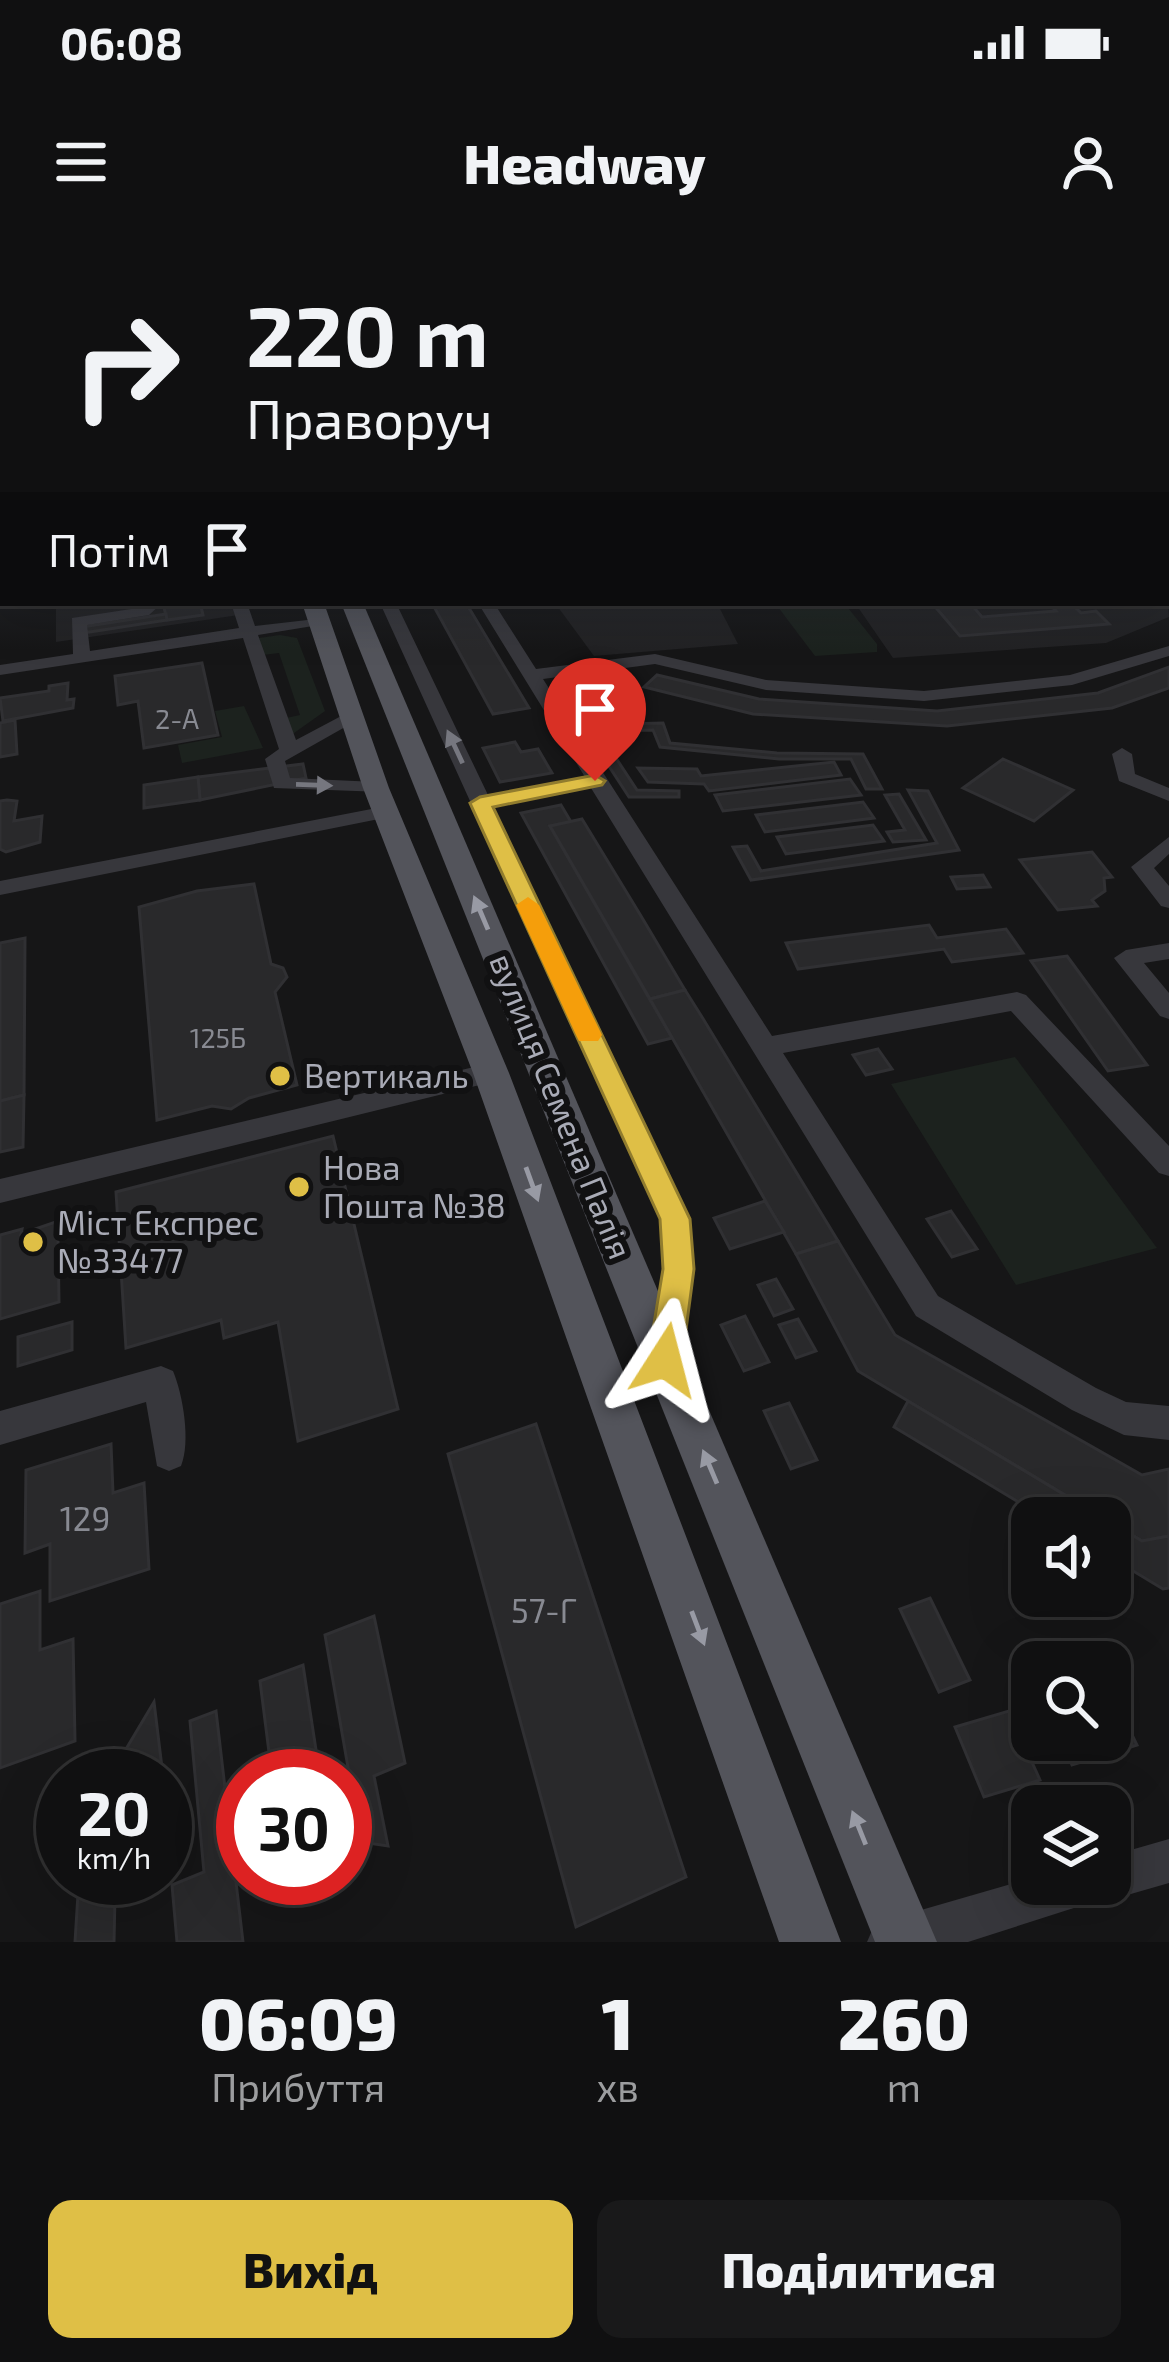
<!DOCTYPE html>
<html lang="uk">
<head>
<meta charset="utf-8">
<style>
	body { margin:0; font-family:"Exo 2",sans-serif; background:#19191a; color:#f1f3f6; height:100vh; display:flex; flex-direction:column; font-size:45px; white-space:nowrap }
	* { box-sizing:border-box; margin:0 }
	p { font-size:39px; color:#9c9d9f }
	.icon { flex:none; width:66px; height:66px; fill:none; stroke:currentColor; stroke-width:2; stroke-linecap:round; stroke-linejoin:round }
	.map { position:relative; height:1702px; overflow:hidden }
	.side { display:flex; flex-direction:column; background:#101011; flex:1 }
	.side>* { flex:none }
	.guide { position:absolute; left:0px; top:0px; width:1170px; height:366px; box-shadow:0 12px 48px #0002,0 0 0 3px #303031; background:#101011; color:#f1f3f6; overflow:hidden }
	.fabs { position:absolute; left:1011px; top:1257px; display:grid; gap:24px }
	.fabs a { display:grid; place-items:center; width:120px; height:120px; border-radius:24px; background:#101011; box-shadow:0 12px 48px #0002,0 0 0 3px #303031; font-size:60px }
	.speed { position:absolute; left:36px; top:1509px; display:flex; gap:24px; font-size:60px; font-weight:700; text-align:center }
	.speed>* { display:grid; place-content:center; width:156px; height:156px; border-radius:50%; background:#101011; box-shadow:0 12px 48px #0002,0 0 0 3px #303031; line-height:1 }
	.speed small { font-size:30px; font-weight:400 }
	.speed .limit { border:18px solid #d22; background:#fff; color:#111 }
	.pin { position:absolute; display:grid; place-items:center; width:102px; height:102px; color:#fff; margin:-123px -51px; border-radius:50% 50% 50% 0; rotate:-45deg; box-shadow:0 0 12px #0007 }
	.pin .icon { rotate:45deg }
	.me { position:absolute; width:132px; margin:-66px; rotate:9deg; stroke-linejoin:round; filter:drop-shadow(0 0 9px #0008) }
	.turn { display:flex; align-items:center; gap:42px; height:252px; padding:0 48px; font-size:54px }
	.turn .icon { width:156px; height:156px; stroke-width:2.5 }
	.turn b { display:block; font-size:84px; line-height:102px }
	.then { display:flex; align-items:center; height:114px; padding:0 48px; background:#0003; gap:24px; font-size:45px }
	.eta { display:flex; justify-content:space-evenly; align-items:center; height:204px; text-align:center }
	.eta b { font-size:72px; font-weight:800; line-height:84px }
	.cta { display:flex; gap:24px; margin-top:auto; padding:24px 48px }
	.cta a { flex:1; height:138px; border-radius:24px; background:#dfbf46; color:#111; font-size:48px; font-weight:800; line-height:138px; text-align:center }
	.cta a+a { background:#19191a; color:#f1f3f6 }
	.status { display:flex; justify-content:space-between; align-items:center; height:84px; padding:0 60px; background:#101011; direction:ltr }
	.status svg { height:33px; fill:currentColor }
	header { display:flex; justify-content:space-between; align-items:center; height:156px; padding:0 48px; background:#101011; font-size:54px; font-weight:800 }
	.map>svg:first-child { display:block }
	.built { fill:#222224 }
	.green { fill:#1c221e }
	.building { fill:#29292b; stroke:#303033; stroke-width:3 }
	.lines { fill:none; stroke-linecap:round; stroke-linejoin:round }
	.minor { fill:#37373c; fill-rule:evenodd }
	.major { fill:#53545b; fill-rule:evenodd }
	.oneway { fill:#76777f }
	.oneway2 { fill:#989aa4 }
	.route { fill:#dfbf46; stroke:#917c2e; stroke-width:3 }
	.slow { fill:#f59e0b }
	.poi-dot { fill:#dfbf46; stroke:#111112; stroke-width:4.5 }
	.labels { text-anchor:middle; stroke-width:12; stroke-linejoin:round; paint-order:stroke }
	.number-label { font-size:27px; fill:#888a92 }
	.poi-label { font-size:33px; fill:#a9abb6; stroke:#111112; text-anchor:start }
	.street-label { font-size:33px; fill:#a9abb6; stroke:#111112 }
	.near-number-label { font-size:33px; fill:#888a92 }
</style>
</head>
<body>
<div class="status"><b>06:08</b><svg viewBox="0 0 49 12"><path d="M0 12V9h3v3zM5 12V6h3v6zM10 12V3h3v9zM15 12V0h3v12zM26 1h20v11H26zM47 4h2v5h-2z"/></svg></div>
<header><svg class="icon" aria-label="menu" viewBox="0 0 24 24"><path d="M4 6h16M4 12h16M4 18h16"/></svg>Headway<svg class="icon" aria-label="person" viewBox="0 0 24 24"><circle cx="12" cy="8" r="4"/><path d="M4 21q1-7 8-7t8 7"/></svg></header>
<div class="map">
<svg width="1169" height="1702" viewBox="0 0 1169 1702">
	<rect width="100%" height="100%" fill="#161617"/>
	<g class="built">
		<polygon points="1167,352 1169,377 1106,403 893,418 855,363 1167,363"/>
		<polygon points="56,363 234,363 239,375 56,402"/>
		<polygon points="555,363 717,363 738,404 594,416"/>
	</g>
	<g class="green">
		<polygon points="775,363 844,363 877,404 877,412 815,416"/>
		<polygon points="280,395 297,398 325,471 287,498 277,480 300,475 279,413 263,415 259,398"/>
		<polygon points="244,466 263,508 182,523 178,505 222,497 215,471"/>
		<polygon points="1015,817 1157,1008 1016,1045 891,844"/>
	</g>
	<g class="building">
		<polygon points="163,363 200,363 203,375 167,380"/>
		<polygon points="432,363 466,363 529,468 493,474"/>
		<polygon points="932,363 970,363 982,377 1056,371 1049,363 1071,363 1081,373 1096,371 1109,384 960,396"/>
		<polygon points="166,374 167,380 83,393 82,387"/>
		<polygon points="202,423 218,495 144,508 138,461 118,465 115,436"/>
		<polygon points="1169,427 1169,448 1112,468 947,486 753,474 644,447 657,435 759,459 937,471 1098,453"/>
		<polygon points="68,443 67,460 74,459 73,468 3,481 0,458 49,451 49,446"/>
		<polygon points="15,480 17,514 0,517 0,483"/>
		<polygon points="663,483 670,503 777,513 863,514 882,549 866,549 851,519 779,519 660,507 653,490 585,491 581,485"/>
		<polygon points="515,502 521,512 538,509 552,533 500,542 483,508"/>
		<polygon points="610,509 637,550 679,551 679,557 629,557 599,511"/>
		<polygon points="1003,519 1073,550 1034,581 963,548"/>
		<polygon points="834,522 841,535 709,551 704,544 648,542 638,528 697,529 701,536"/>
		<polygon points="303,524 306,538 200,560 198,537"/>
		<polygon points="198,537 200,560 144,568 144,545"/>
		<polygon points="850,539 861,555 723,571 715,555"/>
		<polygon points="908,550 928,551 959,610 751,640 733,607 747,606 761,631 937,603"/>
		<polygon points="899,554 926,600 893,602 887,592 905,590 885,555"/>
		<polygon points="7,560 17,561 14,581 42,576 40,602 6,612 0,609 0,561"/>
		<polygon points="863,562 874,578 765,592 756,575"/>
		<polygon points="561,565 571,582 550,586 672,798 648,804 521,573"/>
		<polygon points="582,579 641,676 685,750 650,759 550,586"/>
		<polygon points="873,585 884,601 786,614 777,597"/>
		<polygon points="1092,612 1112,637 1104,638 1105,651 1092,660 1097,666 1058,670 1020,620"/>
		<polygon points="983,635 990,647 957,649 951,637"/>
		<polygon points="254,644 271,724 283,728 287,737 275,752 297,845 249,858 231,869 212,866 157,880 139,667 197,651"/>
		<polygon points="929,685 937,698 1006,689 1023,713 952,722 944,709 798,729 786,703"/>
		<polygon points="25,698 24,855 0,861 0,703"/>
		<polygon points="1067,716 1147,825 1108,831 1031,721"/>
		<polygon points="685,750 702,777 838,1001 796,1014 650,759"/>
		<polygon points="878,809 892,829 866,835 853,815"/>
		<polygon points="24,855 23,907 0,912 0,861"/>
		<polygon points="333,896 398,1169 298,1201 278,1082 224,1098 221,1080 126,1108 116,952"/>
		<polygon points="765,961 784,992 730,1009 714,978"/>
		<polygon points="951,971 977,1009 952,1017 927,979"/>
		<polygon points="64,979 58,1000 59,1062 0,1079 0,995 22,989 21,994"/>
		<polygon points="838,1001 895,1095 1142,1235 1169,1229 1169,1296 1142,1301 858,1131 796,1014"/>
		<polygon points="776,1039 793,1069 774,1076 758,1045"/>
		<polygon points="745,1076 769,1122 744,1131 721,1085"/>
		<polygon points="798,1079 816,1111 796,1118 779,1085"/>
		<polygon points="72,1082 72,1110 18,1126 18,1097"/>
		<polygon points="908,1161 1103,1278 1045,1278 894,1187"/>
		<polygon points="789,1163 817,1220 791,1229 764,1171"/>
		<polygon points="536,1184 686,1637 576,1687 448,1214"/>
		<polygon points="111,1204 113,1253 144,1243 149,1329 50,1361 50,1304 25,1313 26,1230"/>
		<polygon points="1110,1282 1142,1301 1169,1296 1169,1348 1163,1349 1110,1317"/>
		<polygon points="40,1351 40,1410 73,1399 75,1501 0,1528 0,1364"/>
		<polygon points="930,1358 970,1440 939,1452 900,1369"/>
		<polygon points="374,1376 405,1523 374,1536 388,1606 361,1602 325,1395"/>
		<polygon points="303,1425 320,1536 272,1536 260,1441"/>
		<polygon points="154,1462 163,1536 110,1536"/>
		<polygon points="1116,1462 1137,1505 1072,1525 1061,1500 1110,1500 1110,1464"/>
		<polygon points="216,1471 243,1702 177,1702 172,1645 204,1632 190,1481"/>
		<polygon points="1009,1471 1040,1540 984,1557 955,1487"/>
		<polygon points="79,1638 154,1638 115,1656 114,1702 75,1702"/>
	</g>
	<g class="lines">
		<g class="minor">
			<rect x="0" y="190" width="3" height="8"/>
			<polygon points="1167,203 1169,204 1169,212 1167,211"/>
			<polygon points="0,212 3,213 0,231"/>
			<polygon points="1167,230 1169,231 1169,239 1167,238"/>
			<polygon points="3,259 3,267 0,268 0,260"/>
			<rect x="0" y="304" width="3" height="8"/>
			<polygon points="1167,341 1169,342 1169,353 1167,352"/>
			<polygon points="144,363 162,363 149,375 87,385 90,411 239,388 231,363 247,363 255,386 325,378 325,384 258,395 296,500 345,474 361,478 285,521 290,538 376,542 386,548 383,552 274,548 265,519 279,509 243,398 0,435 0,425 73,414 72,378 138,368"/>
			<polygon points="380,363 396,363 488,555 585,537 478,363 494,363 536,429 655,414 766,440 924,451 1070,435 1169,406 1169,416 1072,445 924,461 766,450 655,424 543,439 772,796 1017,752 1026,755 1169,906 1169,936 1159,933 1011,771 783,813 938,1056 1096,1148 1126,1162 1169,1166 1169,1200 1124,1195 1072,1170 916,1076 591,548 493,567 690,979 695,1029 682,1116 678,1127 666,1131 654,1127 650,1116 663,1029 660,979"/>
			<polygon points="1122,508 1132,514 1135,534 1169,548 1169,561 1119,541 1112,514"/>
			<polygon points="387,566 397,572 394,576 0,655 0,641"/>
			<polygon points="1169,597 1169,614 1154,628 1169,646 1169,668 1161,666 1131,627"/>
			<polygon points="1169,703 1169,719 1144,723 1169,753 1169,779 1160,776 1114,718 1126,710"/>
			<polygon points="491,823 500,826 504,833 500,840 0,963 0,939"/>
			<path d="M161,1126l12,5c10,24 18,71 8,95l-12,5 -12,-5 -11,-64 -146,43v-34z"/>
			<polygon points="1169,1599 1169,1643 1110,1660 1105,1658 968,1702 867,1702 874,1686 890,1679 1032,1638 1032,1644 1110,1644 1110,1616"/>
		</g>
		<g class="major">
			<polygon points="302,363 324,363 389,548 509,833 841,1702 779,1702 473,833 363,548"/>
			<polygon points="341,363 363,363 937,1702 875,1702"/>
		</g>
	</g>
	<defs><path id="oneway-solid" d="M-6-.8H1V-3.2L6.5 0L1 3.2V.8H-6Z" transform="scale(3)"/></defs>
	<g class="oneway">
		<use href="#oneway-solid" transform="translate(455 507) rotate(-115)"/>
		<use href="#oneway-solid" transform="translate(314 545) rotate(2)"/>
	</g>
	<g class="oneway2">
		<use href="#oneway-solid" transform="translate(481 673) rotate(-113)"/>
		<use href="#oneway-solid" transform="translate(532 944) rotate(70)"/>
		<use href="#oneway-solid" transform="translate(710 1227) rotate(-113)"/>
		<use href="#oneway-solid" transform="translate(698 1388) rotate(69)"/>
		<use href="#oneway-solid" transform="translate(859 1588) rotate(-112)"/>
	</g>
	<linearGradient id="sky" x2="0" y2="1"><stop stop-color="#0c0c0d"/><stop offset="0.42" stop-color="#363c47"/><stop offset="1" stop-color="#363c47" stop-opacity="0"/></linearGradient>
	<rect width="1169" height="410" fill="url(#sky)"/>
	<polygon class="route" points="595,535 605,541 602,545 493,567 690,979 694,1029 682,1120 677,1131 665,1135 653,1131 648,1120 663,1029 660,979 470,563 480,557"/>
	<polygon class="slow" points="528,657 539,665 602,795 598,801 579,801 576,795 516,665"/>
	<g class="poi-dot">
		<circle cx="280" cy="836" r="12"/>
		<circle cx="299" cy="947" r="12"/>
		<circle cx="33" cy="1002" r="12"/>
	</g>
	<g class="labels">
		<g class="number-label">
			<text x="177" y="489">2-А</text>
			<text x="218" y="808">125Б</text>
		</g>
		<g class="poi-label">
			<text x="304" y="848">Вертикаль</text>
			<text x="323" y="940">Нова<tspan x="323" dy="38">Пошта №38</tspan></text>
			<text x="57" y="995">Міст Експрес<tspan x="57" dy="38">№33477</tspan></text>
		</g>
		<g class="street-label">
			<text transform="translate(561 866) rotate(68)" y="12">вулиця Семена Палія</text>
		</g>
		<g class="near-number-label">
			<text x="85" y="1291">129</text>
			<text x="544" y="1383">57-Г</text>
		</g>
	</g>
</svg>
<div class="fabs">
<a><svg class="icon" aria-label="sound" viewBox="0 0 24 24"><path d="M4 9h4l5-4v14l-5-4H4zM17 9q2 3 0 6"/></svg></a>
<a><svg class="icon" aria-label="search" viewBox="0 0 24 24"><circle cx="10" cy="10" r="6"/><path d="M15 15l6 6"/></svg></a>
<a><svg class="icon" aria-label="layers" viewBox="0 0 24 24"><path d="M12 4l9 5-9 5-9-5zM3 14l9 5 9-5"/></svg></a>
</div>
<div class="speed"><div>20<small>km/h</small></div><div class="limit">30</div></div>
<div class="pin" style="left:595px;top:541px;background:#d93025"><svg class="icon" aria-label="arrive" viewBox="0 0 24 24"><path d="M6 21V4h12l-3 4 3 4H6"/></svg></div>
<svg class="me" style="left:665px;top:1120px" viewBox="-20 -20 40 40"><path d="M0-17L14 15 0 8-14 15z" fill="#dfbf46" stroke="#fff" stroke-width="4"/></svg>
<div class="guide">
<div class="turn"><svg class="icon" aria-label="right" viewBox="0 0 24 24"><path d="M7 20v-9h11M14 6l5 5-5 5"/></svg><div><b>220 m</b>Праворуч</div></div>
<div class="then">Потім<svg class="icon" aria-label="arrive" viewBox="0 0 24 24"><path d="M6 21V4h12l-3 4 3 4H6"/></svg></div>
</div>
</div>
<section class="side">
<div class="eta">
<div><b>06:09</b><p>Прибуття</p></div>
<div><b>1</b><p>хв</p></div>
<div><b>260</b><p>m</p></div>
</div>
<div class="cta"><a>Вихід</a><a>Поділитися</a></div>
</section>
</body>
</html>
